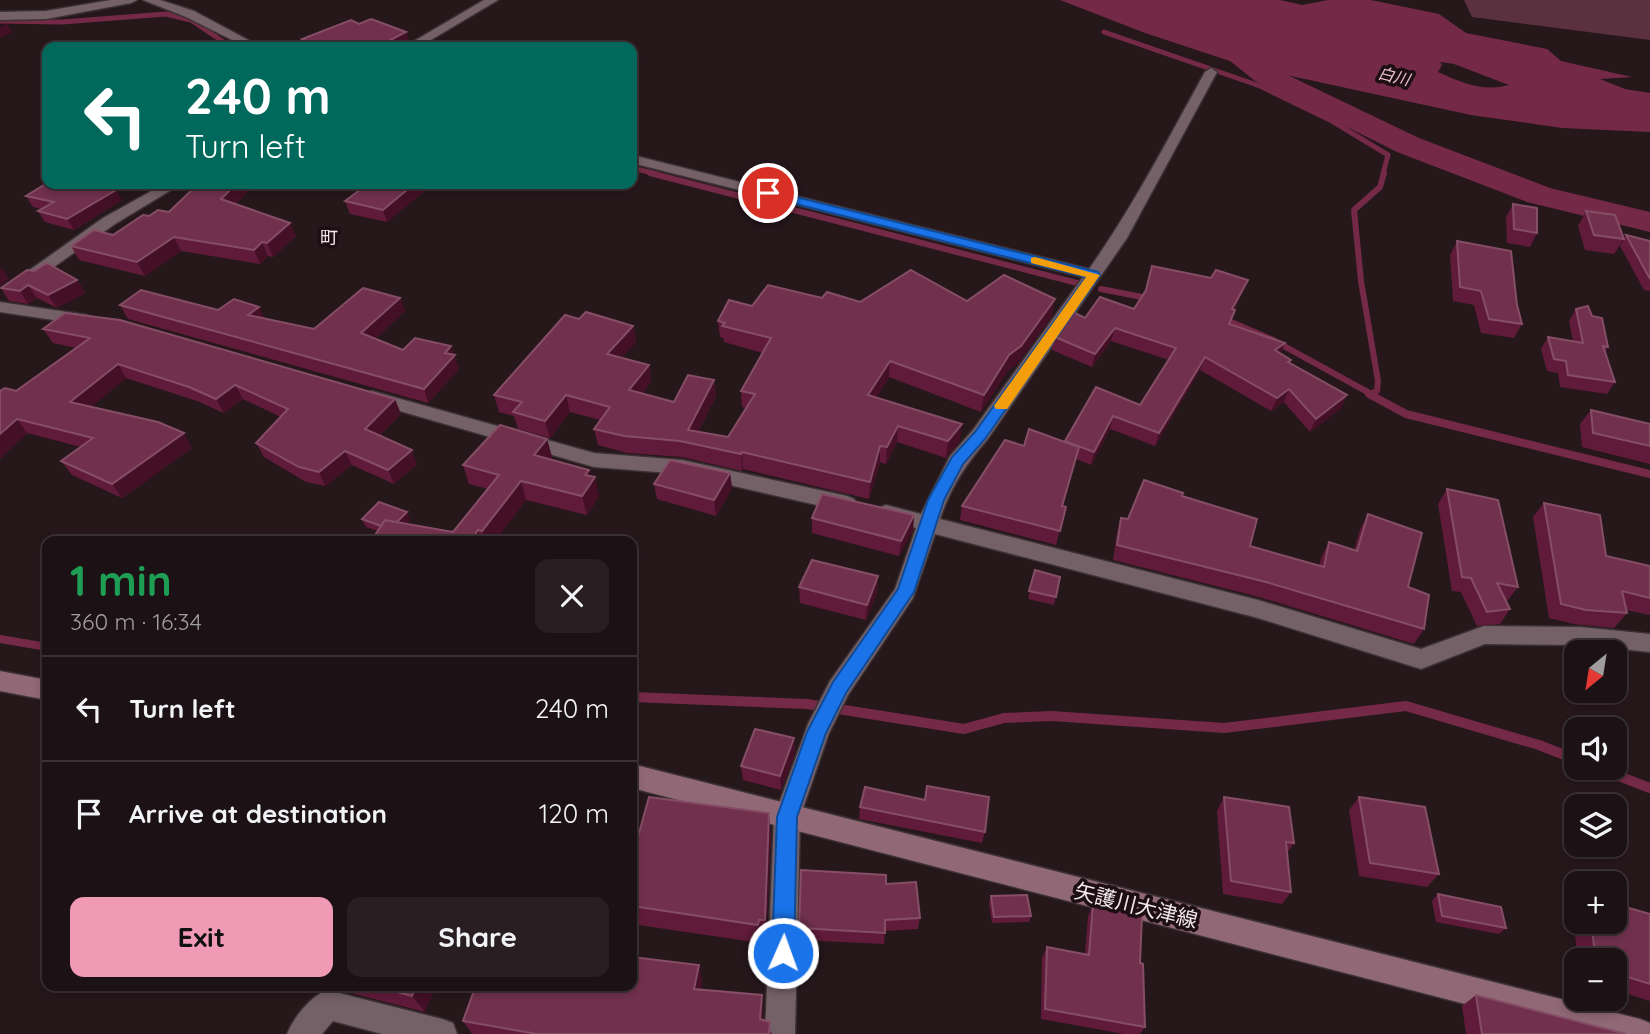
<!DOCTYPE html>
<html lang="en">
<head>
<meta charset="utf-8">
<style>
	body { margin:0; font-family:Quicksand,"Noto Sans JP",sans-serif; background:#291f22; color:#f1f3f6; height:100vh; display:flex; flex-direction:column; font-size:26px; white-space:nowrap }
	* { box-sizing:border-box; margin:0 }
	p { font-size:23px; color:#a09da0 }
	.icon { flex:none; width:38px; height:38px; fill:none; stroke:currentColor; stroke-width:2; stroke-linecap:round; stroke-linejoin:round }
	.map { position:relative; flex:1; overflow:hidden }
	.panel { position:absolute; left:42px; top:536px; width:595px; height:455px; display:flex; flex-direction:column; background:#1c1114; border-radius:14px; box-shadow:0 4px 10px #0003,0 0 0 2px #3a3134 }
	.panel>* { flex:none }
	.hud { position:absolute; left:42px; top:42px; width:595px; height:147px; border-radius:14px; box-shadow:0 4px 10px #0003,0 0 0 2px #3a3134; background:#00695c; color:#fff; overflow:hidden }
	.needle { width:46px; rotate:210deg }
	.buttons { position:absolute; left:1564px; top:640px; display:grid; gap:14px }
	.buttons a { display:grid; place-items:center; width:63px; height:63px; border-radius:14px; background:#1c1114; box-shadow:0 4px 10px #0003,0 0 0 2px #3a3134; font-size:35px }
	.pin { position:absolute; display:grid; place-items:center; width:60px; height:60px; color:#fff; margin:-30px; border:4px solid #fff; border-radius:50%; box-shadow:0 2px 7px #0007 }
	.me { position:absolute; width:77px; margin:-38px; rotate:2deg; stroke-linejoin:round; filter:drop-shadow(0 0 5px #0008) }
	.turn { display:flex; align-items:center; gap:24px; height:147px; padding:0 28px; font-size:32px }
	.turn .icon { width:91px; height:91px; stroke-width:2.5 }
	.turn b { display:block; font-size:49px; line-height:60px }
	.round { display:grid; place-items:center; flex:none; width:74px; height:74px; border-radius:14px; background:#291f22 }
	.head { display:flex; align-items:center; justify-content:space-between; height:119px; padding:0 28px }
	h1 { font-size:42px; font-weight:700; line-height:52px; color:#1e9e55 }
	.cta { display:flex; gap:14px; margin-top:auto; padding:14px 28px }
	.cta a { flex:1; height:80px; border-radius:14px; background:#f09ab5; color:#111; font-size:28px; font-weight:700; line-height:80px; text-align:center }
	.cta a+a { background:#291f22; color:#f1f3f6 }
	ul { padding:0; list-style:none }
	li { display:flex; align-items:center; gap:21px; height:105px; padding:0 28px; border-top:2px solid #3a3134 }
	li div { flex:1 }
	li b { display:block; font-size:26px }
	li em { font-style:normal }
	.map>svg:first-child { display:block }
	.green { fill:#5c313f }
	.water { fill:#742a46; fill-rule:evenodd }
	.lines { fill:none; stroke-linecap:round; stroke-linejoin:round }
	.stream-far3 { stroke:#742a46; stroke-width:5 }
	.stream-far2 { stroke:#742a46; stroke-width:6 }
	.stream-far1 { stroke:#742a46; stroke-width:8 }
	.stream { stroke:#742a46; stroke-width:10 }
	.river { fill:#742a46; fill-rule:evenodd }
	.minor-casing { stroke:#3c3134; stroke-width:3 }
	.secondary-casing { stroke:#3c3134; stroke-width:3 }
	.minor { fill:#746167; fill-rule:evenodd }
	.secondary { fill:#916976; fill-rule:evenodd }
	.wall { fill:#611b3a }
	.shaded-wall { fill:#431026 }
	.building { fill:#71314d; stroke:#854e66; stroke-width:2 }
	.route { fill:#1a73e8; stroke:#114b97; stroke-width:2 }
	.slow { fill:#f59e0b }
	.labels { text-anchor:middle; stroke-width:7; stroke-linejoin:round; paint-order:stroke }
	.far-water-label { font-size:16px; font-style:italic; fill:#f1c3d0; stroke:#1c0e12 }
	.far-quarter-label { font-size:18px; fill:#f2e7ea; stroke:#1c0e12 }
	.near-street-label { font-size:21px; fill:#f2e7ea; stroke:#1c0e12 }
</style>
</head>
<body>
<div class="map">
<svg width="1650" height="1034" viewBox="0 0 1650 1034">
	<rect width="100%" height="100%" fill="#26171b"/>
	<polygon class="green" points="1464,0 1650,0 1650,40 1472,17"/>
	<path class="water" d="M1060,0h220l22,5 26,-5h43l68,14 27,19 81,16 14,12 71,16 -32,2 25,10 25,4v39l-88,-4 -91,-13 -226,-49 -100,-33zM1440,62l14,2 55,21c-26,7 -47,-2 -71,-13l4,-7z"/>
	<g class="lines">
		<g class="stream-far3">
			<polyline points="0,21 62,22 166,14 191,20 231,47"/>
			<polyline points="1104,32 1260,86 1332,121 1388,155 1383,174"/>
			<polyline points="632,168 657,174"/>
		</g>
		<g class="stream-far2">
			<polyline points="650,173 1085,285"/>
			<polyline points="1101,289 1152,299"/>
			<polyline points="1222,318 1271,339 1373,395"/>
			<polyline points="1369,394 1377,391 1378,381 1361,281 1354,210 1380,187 1384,173"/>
		</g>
		<g class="stream-far1">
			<polyline points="1369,394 1406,414 1650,474"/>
			<polyline points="0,639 47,647"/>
		</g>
		<g class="stream">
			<polyline points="632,697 807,704 964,729 1004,718 1052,716 1224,728 1406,706 1539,745 1577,760"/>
			<polyline points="1598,768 1650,788"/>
		</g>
		<polygon class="river" points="1208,22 1217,24 1275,69 1419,138 1550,188 1650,212 1650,232 1527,202 1397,152 1255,81 1199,36 1195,30 1199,24"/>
		<g class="minor-casing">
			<g id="minor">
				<polygon points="111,0 137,0 131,3 46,19 0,20 0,12 46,11"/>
				<polygon points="143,0 160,0 194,11 261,47 246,47 186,17"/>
				<polygon points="484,0 498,0 419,47 404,47"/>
				<path d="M1211,68l6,4 -90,166 -140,202c-21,24 -37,48 -47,79l318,81 163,49 63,-23 96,1 70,7v18l-70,-7 -95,-1 -64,25 -163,-51 -323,-84 -22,64 -65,97 -19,38 -29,84 -5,217h-30l9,-217 34,-93 22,-43 65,-92 21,-61 -37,-10 -3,-5 3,-5 7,-3 35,9 29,-58 23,-26 110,-153 -451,-114v-8l457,114c44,-62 79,-130 116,-197z"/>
				<polygon points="164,184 181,184 115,224 31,283 19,283 17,279 103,218"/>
				<polygon points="0,302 87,315 96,320 87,325 0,312"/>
				<polygon points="372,391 594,453 682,460 847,496 854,499 857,504 854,509 847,512 682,474 594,467 365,401 363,397 365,393"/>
				<path d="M327,990l115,29 11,4 4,11h-75l-49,-13 -11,13h-35c7,-17 23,-37 40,-44z"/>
			</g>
		</g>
		<g class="secondary-casing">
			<g id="secondary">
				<polygon points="0,671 47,680 47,700 0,691"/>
				<polygon points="632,764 1640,1019 1650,1023 1650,1034 1581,1034 632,788"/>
			</g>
		</g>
		<use href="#minor" class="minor"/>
		<use href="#secondary" class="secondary"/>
	</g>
	<g class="wall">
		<polygon points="359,24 406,32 409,41 305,47 302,39"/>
		<polygon points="198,184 251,184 252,187 236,204 290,223 296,236 273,257 268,256 260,264 181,251 145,276 79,260 71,246 113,235 169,212"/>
		<polygon points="433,184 387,222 350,214 345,201"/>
		<polygon points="510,184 540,184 529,191"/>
		<polygon points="26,196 122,200 74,230 45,222 38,211 42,209 33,207"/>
		<polygon points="1513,204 1537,233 1530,247 1507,243 1506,217"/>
		<polygon points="1586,211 1624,239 1614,254 1585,250 1578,226"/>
		<polygon points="1626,235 1650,241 1650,291 1644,290 1620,246"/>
		<polygon points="1457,241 1517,305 1522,324 1514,338 1481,333 1474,305 1453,301 1450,255"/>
		<polygon points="77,280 85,293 57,308 37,298 28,304 9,301 1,288"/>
		<polygon points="1243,292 1234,310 1230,324 1291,360 1290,363 1347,395 1341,408 1310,432 1284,402 1271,411 1200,370 1155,446 1110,429 1091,465 1076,459 1063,507 1066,507 1056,545 960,520 962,506 1024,446 1065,441 1096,387 1140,405 1169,360 1111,341 1092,367 1052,350 1055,337 1085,318 1134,309"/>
		<polygon points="400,298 405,311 375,339 403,350 454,355 459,369 428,403 128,319 120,305 218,310 259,307 264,318 314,329"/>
		<polygon points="822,298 860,302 967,301 1052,316 1018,363 1007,372 981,412 889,377 876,398 960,441 946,458 897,442 886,464 880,462 869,499 743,469 742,471 682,457 627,453 598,445 594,429 600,420 570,412 550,438 518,429 514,416 499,412 494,395 579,319 633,326 636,342 621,358 649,365 651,381 642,394 674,402 714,380 716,396 698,432 728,437 746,408 742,407 741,391 763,353 724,342 723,338 720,337 718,321 752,306"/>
		<polygon points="1576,309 1592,316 1608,347 1605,352 1615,382 1607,394 1560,387 1558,373 1547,371 1541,349 1548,337 1573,341 1569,321"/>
		<polygon points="65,313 401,414 379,436 417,464 394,484 352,465 325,486 306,482 264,457 256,443 281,417 243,399 224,413 197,401 126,378 91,407 192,448 122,498 72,475 61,461 81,447 27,433 0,459 0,391 16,391 76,348 53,343 43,329"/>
		<polygon points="1591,410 1650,424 1650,464 1582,447 1580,424"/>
		<polygon points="547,439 552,457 550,460 591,476 599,496 587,515 526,500 495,541 371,541 378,531 366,527 362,519 410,520 406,524 453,532 488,489 469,484 463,465"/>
		<polygon points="730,473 732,488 716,516 657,499 654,484"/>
		<polygon points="1447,489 1518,587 1507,601 1506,601 1510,609 1500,624 1477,626 1461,592 1452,591 1438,504"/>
		<polygon points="1182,496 1250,546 1319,566 1321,558 1329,542 1354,550 1360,530 1368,514 1408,587 1424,629 1414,644 1259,597 1113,560 1117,533 1121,518 1128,519"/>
		<polygon points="1544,503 1606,556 1650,566 1650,615 1626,610 1627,613 1614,628 1574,624 1549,618 1533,517"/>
		<polygon points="914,515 913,530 899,556 812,533 812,518"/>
		<polygon points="1035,570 1060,577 1054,605 1028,599"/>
		<polygon points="878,576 877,592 866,620 800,603 799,587"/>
		<polygon points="794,738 795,753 781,790 743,780 741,766"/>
		<polygon points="1224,797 1294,843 1287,853 1291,892 1282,904 1223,894 1217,811"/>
		<polygon points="1359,797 1439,874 1427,887 1359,876 1349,810"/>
		<polygon points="860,807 985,832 982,843 859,819"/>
		<polygon points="771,833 766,938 761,938 760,943 632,924 632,858"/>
		<polygon points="886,884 920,918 918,929 885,931 884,944 800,940 799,928"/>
		<polygon points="1438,894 1506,928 1499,934 1436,922 1432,901"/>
		<polygon points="991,896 1031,916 1029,922 992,923 989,903"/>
		<polygon points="1093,904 1140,963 1145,1027 1140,1034 1124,1034 1041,1019 1042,958 1047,947 1085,954 1088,916"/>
		<polygon points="1577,904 1577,922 1615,922 1650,914 1650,1001 1615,990 1615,961 1578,961 1572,908"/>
		<polygon points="699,965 702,981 701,989 762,995 763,1010 763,1020 772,1034 472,1034 463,1021"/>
		<polygon points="331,985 436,985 425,1012 335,989"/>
		<polygon points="1476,995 1626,1034 1466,1034 1462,1006"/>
	</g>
	<g class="shaded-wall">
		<polygon points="7,24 12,32 0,38 0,27"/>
		<polygon points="406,32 409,41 398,47 377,47"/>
		<polygon points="236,184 251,184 252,187 228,213 221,199"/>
		<polygon points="414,184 433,184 387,222 383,210"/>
		<polygon points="528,184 540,184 529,191"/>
		<polygon points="116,190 122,200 74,230 67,219"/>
		<polygon points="290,223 296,236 273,257 267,243"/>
		<polygon points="174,237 181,251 145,276 137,262"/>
		<polygon points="262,242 268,256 260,264 254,250"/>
		<polygon points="2,268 9,279 0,286 0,270"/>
		<polygon points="77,280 85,293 57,308 48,295"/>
		<polygon points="1248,280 1243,292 1228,322 1232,309"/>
		<polygon points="28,285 37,298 28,304 20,291"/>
		<polygon points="400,298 405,311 366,347 361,333"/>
		<polygon points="1055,299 1052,316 1018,363 1007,372 981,412 984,395 1009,355"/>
		<polygon points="259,307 265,320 248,315"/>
		<polygon points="633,326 636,342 610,371 607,354"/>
		<polygon points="1115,328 1111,341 1092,367 1095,354"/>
		<polygon points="1285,343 1280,356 1275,350"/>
		<polygon points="451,346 459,369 428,403 424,389 445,353"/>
		<polygon points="1205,357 1200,370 1155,446 1159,433"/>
		<polygon points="890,361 889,377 868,412 868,395"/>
		<polygon points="118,364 126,378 79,417 70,402"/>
		<polygon points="649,365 651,381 632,407 629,390"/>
		<polygon points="714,380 716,396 692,443 688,430"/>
		<polygon points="235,385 243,399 224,413 216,399"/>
		<polygon points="1289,389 1284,402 1271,411 1277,398"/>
		<polygon points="566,395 570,412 550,438 545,421"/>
		<polygon points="1347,395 1341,408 1310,432 1316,419"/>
		<polygon points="395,399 401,414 371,444 365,429"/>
		<polygon points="1113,416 1110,429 1091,465 1094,452"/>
		<polygon points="17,419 27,433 0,459 0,434"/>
		<polygon points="962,424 960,441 946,458 948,441"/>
		<polygon points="898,426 897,442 886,464 887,447"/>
		<polygon points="184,433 192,448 122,498 112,484"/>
		<polygon points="547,439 552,457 539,474 534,455"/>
		<polygon points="880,446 880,462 869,499 870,482"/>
		<polygon points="412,450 417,464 394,484 388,470"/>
		<polygon points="345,451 352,465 325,486 319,472"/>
		<polygon points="742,452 743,469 742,471 741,454"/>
		<polygon points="589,470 592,482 595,477 599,496 587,515 582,496 585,475"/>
		<polygon points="730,473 732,488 716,516 714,500"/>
		<polygon points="521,481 526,500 495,541 486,541 482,531"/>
		<polygon points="407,512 410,520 394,537 391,529"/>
		<polygon points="914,515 913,530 899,556 901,541"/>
		<polygon points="478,530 482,541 471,541"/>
		<polygon points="878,576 877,592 866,620 867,605"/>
		<polygon points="794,738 795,753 781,790 780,776"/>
		<polygon points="769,813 771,833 766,938 765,920"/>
		<polygon points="759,920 761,938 760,943 758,925"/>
		<polygon points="699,965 702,981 698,1004 694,989"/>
		<polygon points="416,985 436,985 425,1012 412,996"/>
		<polygon points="762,995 763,1010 762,1034 760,1019"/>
	</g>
	<g class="building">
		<polygon points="371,19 406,32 377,47 305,47 313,44 302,39 351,20 359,24"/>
		<polygon points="47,183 86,184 116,190 67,219 38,211 54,202 26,196"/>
		<polygon points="198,184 236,184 221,199 290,223 267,243 262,242 254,250 174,237 137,262 71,246 94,230 113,235 143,215 149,216 158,210 169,212"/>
		<polygon points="368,184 414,184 383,210 345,201"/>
		<polygon points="1513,204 1537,208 1537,233 1514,229"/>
		<polygon points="1586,211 1615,215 1624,239 1594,235"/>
		<polygon points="1626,235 1650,241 1650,279"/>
		<polygon points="1457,241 1511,251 1517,305 1522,324 1489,319 1481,291 1460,287"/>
		<polygon points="47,263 77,280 48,295 28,285 20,291 1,288 27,270 34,271"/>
		<polygon points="1152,266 1211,278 1216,270 1248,280 1232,309 1235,310 1229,324 1285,343 1275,350 1291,360 1288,362 1347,395 1316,419 1289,389 1277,398 1205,357 1159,433 1113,416 1094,452 1065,441 1096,387 1140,405 1176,348 1115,328 1095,354 1055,337 1073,312 1085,318 1100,297 1134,309 1146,290"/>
		<polygon points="911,270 967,301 1004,275 1055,299 1021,346 1009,355 984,395 890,361 868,395 962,424 948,441 898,426 887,447 880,446 870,482 742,452 741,454 680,441 624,436 594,429 610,407 566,395 545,421 513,412 522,402 494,395 565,315 579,319 586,312 633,326 607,354 649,365 629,390 674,402 688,375 714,380 688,430 728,437 755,394 741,391 771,338 722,326 725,323 718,321 729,300 752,306 768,285 822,298 827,292 860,302"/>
		<polygon points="363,288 400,298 361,333 403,350 415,338 451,346 445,353 455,355 424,389 120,305 141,290 218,310 234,299 259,307 248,315 314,329"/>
		<polygon points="1588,306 1592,316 1602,318 1608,347 1603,346 1615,382 1568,375 1566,361 1554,359 1548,337 1583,343 1576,309"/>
		<polygon points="65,313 120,320 395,399 365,429 412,450 388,470 345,451 319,472 299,467 256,443 288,409 235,385 216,399 189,387 118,364 70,402 158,422 184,433 112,484 61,461 93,438 17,419 0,434 0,391 5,388 16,391 90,338 43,329"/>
		<polygon points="1591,410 1650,424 1650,446 1593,433"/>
		<polygon points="500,425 547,439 534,455 589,470 585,475 595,477 582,496 521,481 482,531 478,530 471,541 371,541 385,520 453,532 499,475 463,465"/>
		<polygon points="1029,429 1079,447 1062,506 1066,507 1060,531 962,506 1005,440 1024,446"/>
		<polygon points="670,460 730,473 714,500 654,484"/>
		<polygon points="1144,480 1183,493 1182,496 1257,519 1250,546 1324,567 1329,542 1357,551 1368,514 1422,533 1408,587 1429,595 1424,629 1266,582 1117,545 1121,518 1128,519"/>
		<polygon points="1447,489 1498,500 1518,587 1497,583 1510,609 1487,612 1471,578 1462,577"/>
		<polygon points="822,494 914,515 901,541 812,518"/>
		<polygon points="379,502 407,512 397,522 385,520 381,526 362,519"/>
		<polygon points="1544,503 1600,515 1606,556 1650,566 1650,598 1622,591 1627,613 1586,610 1561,604"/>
		<polygon points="812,560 878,576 867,605 799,587"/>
		<polygon points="1035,570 1060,577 1056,597 1029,591"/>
		<polygon points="755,729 794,738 780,776 741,766"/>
		<polygon points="927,786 989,797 985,832 860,807 865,787 925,800"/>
		<polygon points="649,797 769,813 765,920 759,920 758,925 632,906 632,858"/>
		<polygon points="1224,797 1289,807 1294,843 1286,842 1291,892 1231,881"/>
		<polygon points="1359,797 1425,807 1439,874 1370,863"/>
		<polygon points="801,870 886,875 886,884 916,882 920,918 885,920 885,933 799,928"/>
		<polygon points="1438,894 1501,907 1506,928 1442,916"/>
		<polygon points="1027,895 1031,916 994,917 991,896"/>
		<polygon points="1093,904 1142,915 1140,963 1143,964 1145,1027 1045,1009 1047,947 1089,955"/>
		<polygon points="1615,904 1650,914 1650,984 1615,973 1615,961 1596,961 1591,922 1615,922"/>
		<polygon points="632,957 699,965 694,989 762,995 760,1019 770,1022 769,1034 537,1034 463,1021 476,985 632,985"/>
		<polygon points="371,985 416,985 412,996"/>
		<polygon points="1476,995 1626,1034 1482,1034"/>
	</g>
	<polygon class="route" points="768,190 1098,272 1100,275 985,439 963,464 944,500 914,592 846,693 826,733 797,817 794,953 791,960 783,963 775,960 772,953 777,817 807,732 833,682 898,589 928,500 952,457 975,432 1086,277 764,196 762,193"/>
	<polygon class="slow" points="1035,257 1100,275 1007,409 996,409 994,406 996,403 1086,277 1031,263 1031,258"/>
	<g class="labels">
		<g class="far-water-label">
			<text transform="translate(1394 76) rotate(14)" y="6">白川</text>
		</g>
		<g class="far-quarter-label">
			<text x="329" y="244">町</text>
		</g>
		<g class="near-street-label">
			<text transform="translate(1136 906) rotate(14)" y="7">矢護川大津線</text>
		</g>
	</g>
</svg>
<div class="buttons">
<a><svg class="needle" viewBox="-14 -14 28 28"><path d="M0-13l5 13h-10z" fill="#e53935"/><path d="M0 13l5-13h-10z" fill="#a09da0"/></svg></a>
<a><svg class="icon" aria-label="sound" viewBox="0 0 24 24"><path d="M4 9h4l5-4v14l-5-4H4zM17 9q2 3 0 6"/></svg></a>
<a><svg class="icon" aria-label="layers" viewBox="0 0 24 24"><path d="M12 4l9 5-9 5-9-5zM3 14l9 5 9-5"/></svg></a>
<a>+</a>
<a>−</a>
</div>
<div class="pin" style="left:768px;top:193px;background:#d93025"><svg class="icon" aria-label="arrive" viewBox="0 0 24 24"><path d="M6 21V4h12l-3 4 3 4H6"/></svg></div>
<svg class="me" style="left:783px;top:953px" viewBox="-20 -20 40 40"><circle r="17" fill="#1a73e8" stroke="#fff" stroke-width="3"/><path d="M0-11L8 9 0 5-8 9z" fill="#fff"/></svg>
<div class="hud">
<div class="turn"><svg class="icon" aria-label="left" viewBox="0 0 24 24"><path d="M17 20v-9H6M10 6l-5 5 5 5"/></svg><div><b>240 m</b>Turn left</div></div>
</div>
<section class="panel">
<div class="head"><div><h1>1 min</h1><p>360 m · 16:34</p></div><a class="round"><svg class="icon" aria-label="close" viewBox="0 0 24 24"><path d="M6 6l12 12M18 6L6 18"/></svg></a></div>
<ul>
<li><svg class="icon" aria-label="left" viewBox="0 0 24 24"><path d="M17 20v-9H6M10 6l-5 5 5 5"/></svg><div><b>Turn left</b></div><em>240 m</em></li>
<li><svg class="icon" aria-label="arrive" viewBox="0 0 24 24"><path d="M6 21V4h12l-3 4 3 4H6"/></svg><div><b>Arrive at destination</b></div><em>120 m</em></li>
</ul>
<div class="cta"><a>Exit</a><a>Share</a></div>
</section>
</div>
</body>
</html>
